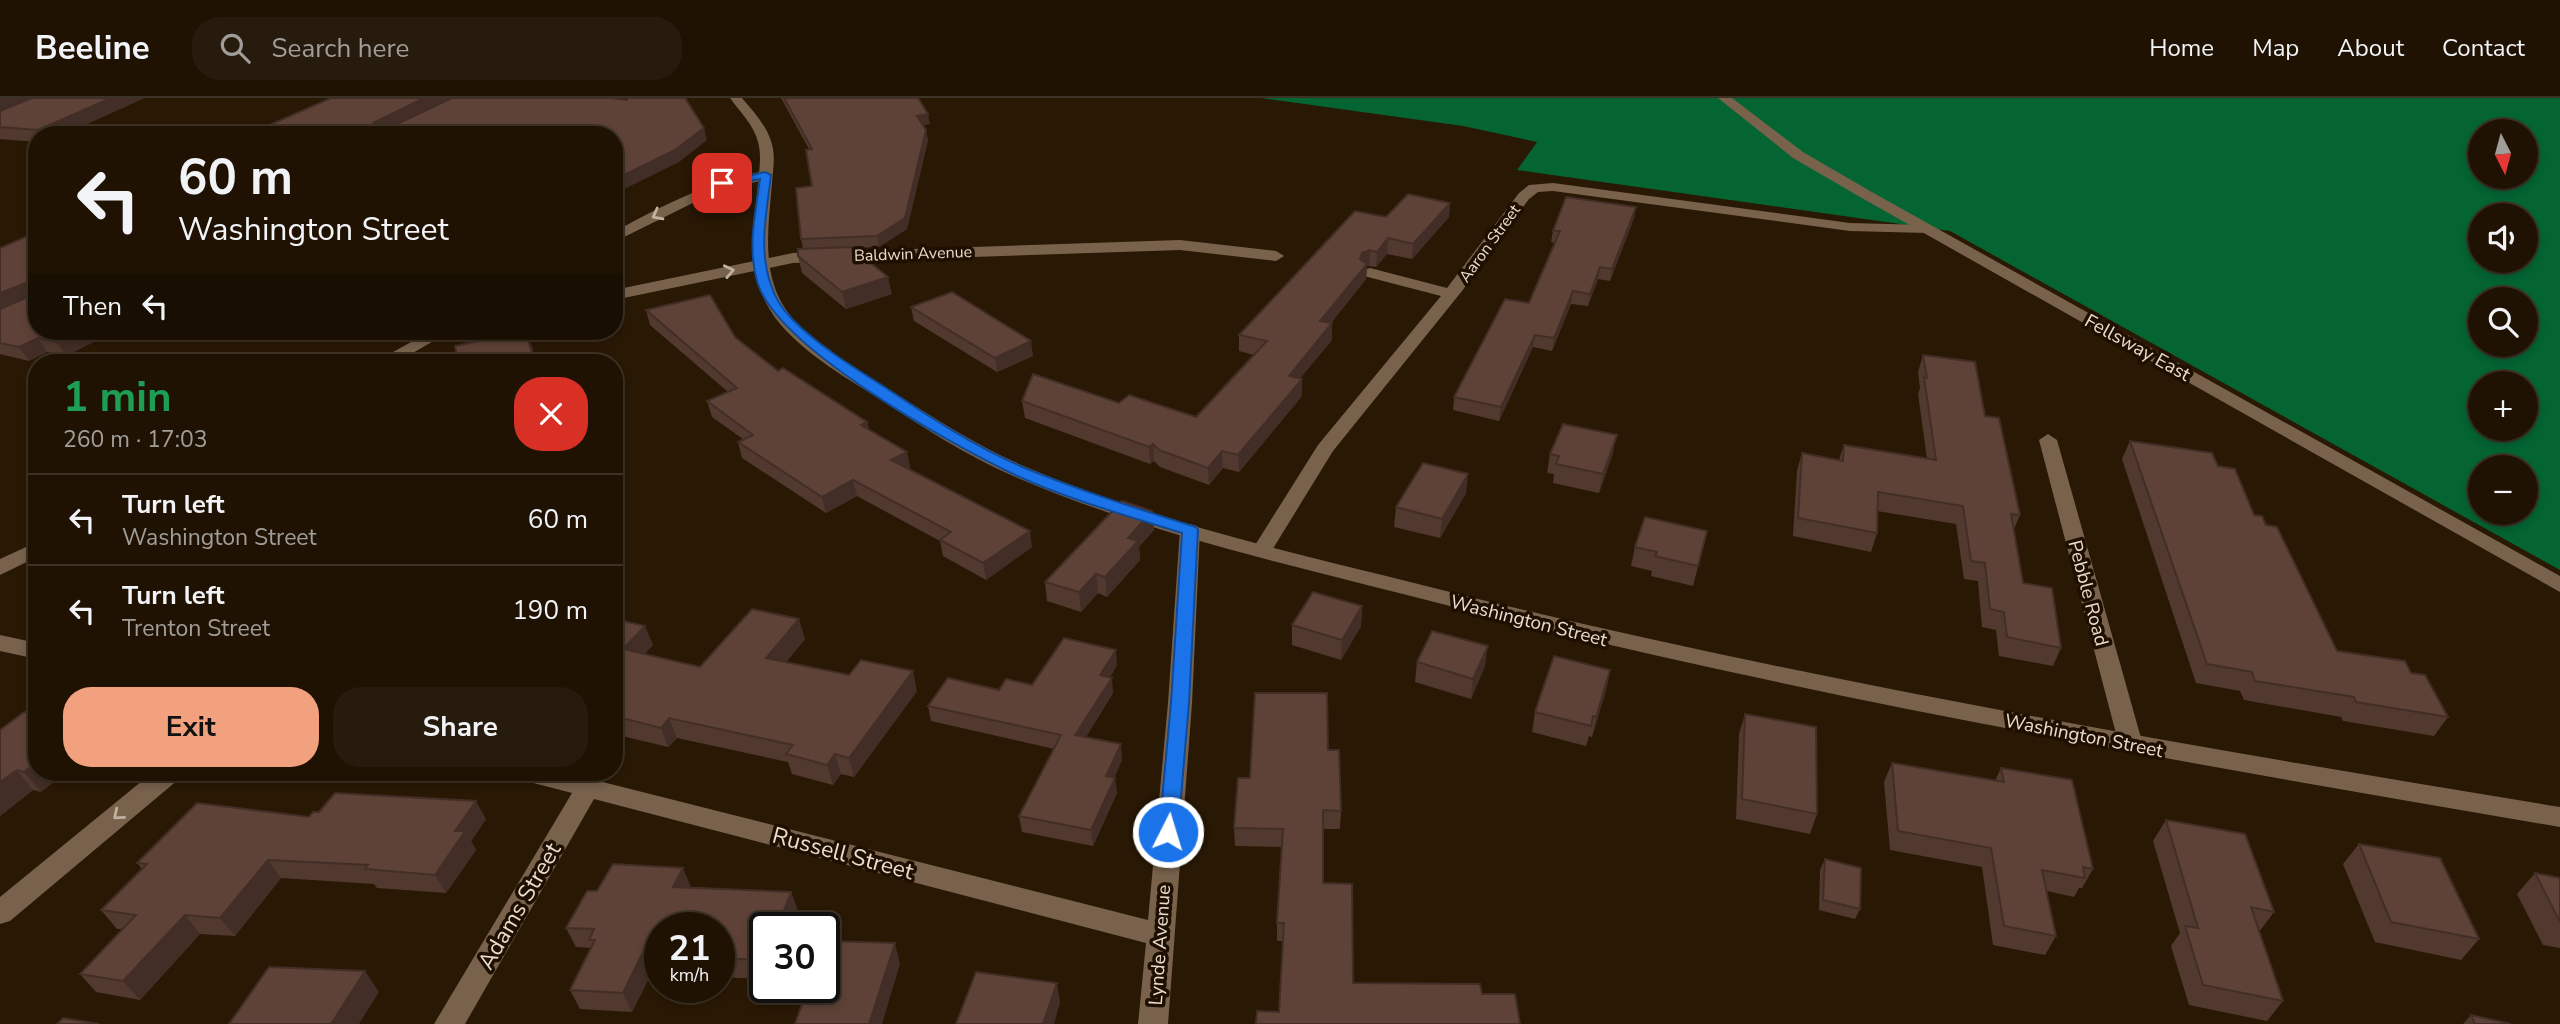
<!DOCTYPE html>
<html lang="en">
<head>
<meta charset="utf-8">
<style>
	body { margin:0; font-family:"Nunito Sans",sans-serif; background:#271b0d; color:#f1f3f6; height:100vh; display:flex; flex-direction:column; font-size:26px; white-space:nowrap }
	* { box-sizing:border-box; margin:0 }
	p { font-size:23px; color:#a19e9a }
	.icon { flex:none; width:38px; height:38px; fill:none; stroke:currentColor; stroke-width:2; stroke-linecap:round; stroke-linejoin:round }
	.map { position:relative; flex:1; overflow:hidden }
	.details { position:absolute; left:28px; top:256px; width:595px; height:427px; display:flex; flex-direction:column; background:#1f1203; border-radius:28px; box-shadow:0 4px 10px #0003,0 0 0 2px #3c3225 }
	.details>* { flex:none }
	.hud { position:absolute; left:28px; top:28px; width:595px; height:214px; border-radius:28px; box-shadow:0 4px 10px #0003,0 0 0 2px #3c3225; background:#1f1203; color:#f1f3f6; overflow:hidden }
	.needle { width:46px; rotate:174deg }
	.fabs { position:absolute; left:2468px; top:21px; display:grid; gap:14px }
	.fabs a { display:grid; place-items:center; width:70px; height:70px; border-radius:50%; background:#1f1203; box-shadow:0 4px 10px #0003,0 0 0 2px #3c3225; font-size:35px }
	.speed { position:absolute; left:644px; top:814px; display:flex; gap:14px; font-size:35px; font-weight:700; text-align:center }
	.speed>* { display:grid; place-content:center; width:91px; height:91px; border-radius:50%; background:#1f1203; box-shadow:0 4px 10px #0003,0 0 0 2px #3c3225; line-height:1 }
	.speed small { font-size:18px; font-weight:400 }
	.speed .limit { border:4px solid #111; border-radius:10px; background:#fff; color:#111 }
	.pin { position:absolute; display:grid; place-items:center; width:60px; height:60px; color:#fff; margin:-30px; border-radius:14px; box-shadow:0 4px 10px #0006 }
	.me { position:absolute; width:77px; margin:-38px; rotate:5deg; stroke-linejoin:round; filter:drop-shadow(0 0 5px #0008) }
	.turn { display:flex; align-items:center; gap:24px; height:147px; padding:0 35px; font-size:32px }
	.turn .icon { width:91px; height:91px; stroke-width:2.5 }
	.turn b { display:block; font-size:49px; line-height:60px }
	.then { display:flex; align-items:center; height:66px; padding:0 35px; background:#0003; gap:14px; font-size:26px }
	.round { display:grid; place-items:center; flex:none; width:74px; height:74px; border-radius:28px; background:#271b0d }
	.overview { display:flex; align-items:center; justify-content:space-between; height:119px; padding:0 35px }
	h1 { font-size:42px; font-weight:700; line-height:52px; color:#1e9e55 }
	.button { display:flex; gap:14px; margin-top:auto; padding:14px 35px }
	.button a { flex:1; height:80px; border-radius:28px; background:#f1a17d; color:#111; font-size:28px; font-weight:700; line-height:80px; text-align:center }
	.button a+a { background:#271b0d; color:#f1f3f6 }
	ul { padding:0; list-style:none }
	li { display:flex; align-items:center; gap:21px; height:91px; padding:0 35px; border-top:2px solid #3c3225 }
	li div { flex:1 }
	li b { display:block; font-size:26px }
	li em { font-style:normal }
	header { display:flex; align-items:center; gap:42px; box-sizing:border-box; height:98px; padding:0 35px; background:#1f1203; border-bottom:2px solid #3c3225 }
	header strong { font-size:33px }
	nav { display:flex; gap:38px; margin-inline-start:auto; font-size:24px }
	.search { width:490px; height:63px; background:#271b0d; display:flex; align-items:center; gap:18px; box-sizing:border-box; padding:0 24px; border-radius:28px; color:#a19e9a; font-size:26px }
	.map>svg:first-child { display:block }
	.forest { fill:#046432; fill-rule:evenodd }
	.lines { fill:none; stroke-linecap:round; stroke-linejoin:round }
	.street { fill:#78624c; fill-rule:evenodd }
	.secondary { fill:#78624c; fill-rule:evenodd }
	.wall { fill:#51392f }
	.shaded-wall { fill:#422e26 }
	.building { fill:#5e4237; stroke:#422e26; stroke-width:2 }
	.oneway { stroke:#c1b1a1 }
	.route { fill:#1a73e8; stroke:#114b97; stroke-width:2 }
	.labels { text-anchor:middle; stroke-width:7; stroke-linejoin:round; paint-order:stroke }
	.far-street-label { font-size:16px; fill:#e8dccf; stroke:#1f0f00 }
	.street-label { font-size:19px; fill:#e8dccf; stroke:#1f0f00 }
	.near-street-label { font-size:23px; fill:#e8dccf; stroke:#1f0f00 }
</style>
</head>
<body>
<header>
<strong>Beeline</strong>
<div class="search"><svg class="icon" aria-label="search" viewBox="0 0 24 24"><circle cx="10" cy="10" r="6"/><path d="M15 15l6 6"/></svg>Search here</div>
<nav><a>Home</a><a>Map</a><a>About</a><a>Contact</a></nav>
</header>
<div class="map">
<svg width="2560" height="926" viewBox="0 0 2560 926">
	<rect width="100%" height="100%" fill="#291804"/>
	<path class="forest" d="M1261,0h1299v472l-610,-339 -433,-61 20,-28 -74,-16zM2480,33h45v46h-45zM2480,117h45v46h-45zM2480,201h45v46h-45zM2480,285h45v46h-45zM2480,369h45v46h-45z"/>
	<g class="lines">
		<g class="street">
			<path d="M766,73l5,1v6l-60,16 -97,48v-10c50,-27 96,-51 152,-61z"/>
			<polygon points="1553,85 1850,125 1927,127 1934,131 1927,135 1850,133 1553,93 1538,94 1529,101 1462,193 1333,353 1269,457 1255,457 1252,452 1318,347 1441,198 1364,178 1362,175 1364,172 1370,170 1447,190 1519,95 1529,87"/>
			<polygon points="1180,142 1276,153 1284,158 1276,163 1180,152 793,165 614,202 614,192 793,155"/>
			<polygon points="431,233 451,233 397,264 375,264"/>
			<polygon points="2048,336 2057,342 2143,647 2140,653 2131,656 2122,653 2119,647 2039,342"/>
			<polygon points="1190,426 1197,428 1200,432 1192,605 1168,926 1138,926 1146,845 594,701 465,926 434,926 572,695 518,681 515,674 563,674 1148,822 1168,605 1180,432 1183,428"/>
			<polygon points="37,444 37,459 0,477 0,461"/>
			<polygon points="0,537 37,545 37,561 0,553"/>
			<polygon points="153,674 182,674 179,681 10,823 0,826 0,799"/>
		</g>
		<g class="secondary">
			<path d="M730,0h12c11,13 24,27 29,43 5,14 2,28 1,42 -4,49 -13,100 24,139 29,30 68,51 102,73 42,27 83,53 128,72 125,54 260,84 392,117 376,95 759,160 1142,223v20c-387,-66 -773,-133 -1153,-232 -133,-34 -270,-65 -396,-120 -45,-20 -87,-47 -128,-74 -35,-22 -74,-44 -102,-76 -36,-42 -29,-90 -23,-141 1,-13 4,-28 0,-42 -4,-17 -18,-30 -28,-44z"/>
			<polygon points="1718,0 1732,0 1803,54 1870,93 2560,478 2560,494 1860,99 1793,60"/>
		</g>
	</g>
	<g class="wall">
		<polygon points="0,0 63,37 37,37 37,44 0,41"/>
		<polygon points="781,0 918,0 930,26 923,27 928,42 907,131 879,149 853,150 892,196 846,211 802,175 798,158 803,150 801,141 812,88 809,51"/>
		<polygon points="1450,105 1449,119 1412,161 1387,156 1376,169 1369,168 1367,168 1366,181 1331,225 1332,225 1332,242 1300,280 1302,281 1302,298 1239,374 1223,370 1209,387 1160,369 1154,363 1150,366 1025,320 1022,303 1119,305 1196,319 1254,257 1239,253 1239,237 1386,119"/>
		<polygon points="1636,109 1634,120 1610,183 1598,181 1588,208 1571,206 1552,253 1533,249 1499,323 1453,312 1454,299 1529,205 1555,145 1551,144 1553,133"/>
		<polygon points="0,150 115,233 66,258 47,254 29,263 0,256"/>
		<polygon points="911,209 1033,258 997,274 914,223"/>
		<polygon points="646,212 735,239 778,273 867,324 869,331 907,354 910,370 908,371 1032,449 986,482 943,458 940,443 857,398 826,415 742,360 738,344 743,341 712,319 707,303 728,294 650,227"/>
		<polygon points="1923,257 1985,318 2020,417 2014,431 2023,485 2061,550 2053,568 1999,558 1996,532 1982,529 1978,483 1964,481 1956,426 1877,413 1877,435 1871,454 1793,438 1797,373 1802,355 1839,362 1844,347 1927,361 1918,296 1920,290 1918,274"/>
		<polygon points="2130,343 2218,368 2254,417 2266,427 2337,553 2411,575 2448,619 2434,638 2343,623 2341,619 2244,602 2240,593 2196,585 2122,361"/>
		<polygon points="1613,355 1599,395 1553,385 1554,376 1547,375 1550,356"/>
		<polygon points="1466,395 1440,440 1394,429 1396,409"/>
		<polygon points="1152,413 1154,432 1139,449 1140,462 1107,499 1098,495 1081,514 1047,503 1045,484"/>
		<polygon points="1707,433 1693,488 1651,478 1652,473 1631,468 1635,449"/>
		<polygon points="1362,508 1361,528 1341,562 1292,547 1292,527"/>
		<polygon points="614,521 653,547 644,556 700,569 805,541 786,564 917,593 854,679 841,676 833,687 792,676 788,664 677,640 668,649 618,637 614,628"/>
		<polygon points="1417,564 1485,568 1471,601 1415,584"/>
		<polygon points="1117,567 1110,579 1113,595 1086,639 1122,662 1114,680 1117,695 1093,748 1022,734 1019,718 1054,651 931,623 928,608 1032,587"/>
		<polygon points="1610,572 1606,592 1592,639 1589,638 1586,648 1532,634 1535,614"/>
		<polygon points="1745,616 1817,716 1810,736 1736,721 1739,636"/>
		<polygon points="0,632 41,694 33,692 0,718"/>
		<polygon points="1328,652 1341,713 1340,731 1323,731 1279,914 1283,843 1277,843 1277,825 1282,749 1235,748 1234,730"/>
		<polygon points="1892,665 1995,683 2001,670 2093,771 2082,790 2079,790 2074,799 2047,793 2056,838 2045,857 1993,847 1982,769 1890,752 1884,684"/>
		<polygon points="309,719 486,721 471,743 476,752 446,795 377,790 374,786 281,780 235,838 200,836 140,902 96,894 80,876 122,831 117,831 101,812 142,771 137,765"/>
		<polygon points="2166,722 2274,814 2259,834 2283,903 2267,923 2189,907 2171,848 2180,835 2153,743"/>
		<polygon points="2359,746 2479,841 2461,862 2375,844 2343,766"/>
		<polygon points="1825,761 1860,811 1855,821 1819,812 1820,772"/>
		<polygon points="2535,775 2560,780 2560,850 2543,847 2517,796"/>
		<polygon points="691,789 791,794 798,813 765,830 765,881 719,879 719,830 660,830 660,876 651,876 632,914 580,911 570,892 591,850 576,849 566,830 597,793"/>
		<polygon points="2471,917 2511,926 2463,926"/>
	</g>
	<g class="shaded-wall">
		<polygon points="0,0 36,0 0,15"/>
		<polygon points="111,0 145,0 63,37 41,37 38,32"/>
		<polygon points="424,0 452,0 378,36 373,25"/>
		<polygon points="928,16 930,26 918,28 917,18"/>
		<polygon points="704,30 707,42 679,64 614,96 614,82"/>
		<polygon points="926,32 928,42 907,131 879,149 877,138"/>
		<polygon points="1450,105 1449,119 1412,161 1413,146"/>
		<polygon points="1636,109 1634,120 1610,183 1612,171"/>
		<polygon points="1388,140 1387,156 1376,169 1377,154"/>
		<polygon points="1370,152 1369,168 1367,168 1366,181 1319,239 1320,223 1360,161 1362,155"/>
		<polygon points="1600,169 1598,181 1588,208 1590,196"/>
		<polygon points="888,179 892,196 846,211 842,194"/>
		<polygon points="31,183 37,197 0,212 0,195"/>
		<polygon points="1573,193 1571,206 1552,253 1554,240"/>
		<polygon points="1332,225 1332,242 1289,294 1289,278"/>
		<polygon points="79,233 115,233 66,258 57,244"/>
		<polygon points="525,233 532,249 536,264 535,264"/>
		<polygon points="1535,237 1533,249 1499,323 1501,309"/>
		<polygon points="38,240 47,254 29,263 19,249"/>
		<polygon points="1031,243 1033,258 997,274 995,260"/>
		<polygon points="1302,281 1302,298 1239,374 1238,357"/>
		<polygon points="867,324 871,340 861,327"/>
		<polygon points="1617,337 1613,355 1599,395 1603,376"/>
		<polygon points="1153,346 1154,363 1150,366 1149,349"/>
		<polygon points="1222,353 1223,370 1209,387 1208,370"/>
		<polygon points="907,354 910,370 894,378 891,362"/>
		<polygon points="1468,376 1466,395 1440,440 1442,421"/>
		<polygon points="853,382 857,398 826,415 822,399"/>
		<polygon points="1152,413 1154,432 1139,449 1140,462 1107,499 1105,479 1128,440"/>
		<polygon points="1030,433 1032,449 986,482 983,465"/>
		<polygon points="1096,476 1098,495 1081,514 1079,494"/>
		<polygon points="1362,508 1361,528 1341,562 1342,542"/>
		<polygon points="799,521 805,541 773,580 766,560"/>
		<polygon points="645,528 653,547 631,571 623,551"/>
		<polygon points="1488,548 1485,568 1471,601 1473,581"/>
		<polygon points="1116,552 1117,567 1102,592 1100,577"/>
		<polygon points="1610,572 1606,592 1592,639 1596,619"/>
		<polygon points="913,573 917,593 854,679 849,660"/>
		<polygon points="1112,580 1113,595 1077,653 1075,637"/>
		<polygon points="669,620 677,640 668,649 661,630"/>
		<polygon points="1121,646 1122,662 1108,693 1106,678"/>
		<polygon points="835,656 841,676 833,687 827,667"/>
		<polygon points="37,664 37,674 67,674 41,694 24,674"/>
		<polygon points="17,672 33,692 0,718 0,684"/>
		<polygon points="1115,680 1117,695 1093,748 1091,732"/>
		<polygon points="476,703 486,721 471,743 476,752 446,795 435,777 455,733"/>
		<polygon points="268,762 281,780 235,838 220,820"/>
		<polygon points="683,770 691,789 682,808 673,789"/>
		<polygon points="791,794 798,813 792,830 777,830"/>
		<polygon points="185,817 200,836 140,902 123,883"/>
		<polygon points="895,845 900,866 882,926 869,926"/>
		<polygon points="642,856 651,876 632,914 623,895"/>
		<polygon points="365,873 379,894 359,926 331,926"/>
		<polygon points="1057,885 1060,905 1054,926 1043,926"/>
	</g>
	<g class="building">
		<polygon points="32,0 111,0 38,32 0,29 0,13"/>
		<polygon points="331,0 424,0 373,25 376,28 393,28 452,0 612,0 627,2 627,0 685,0 704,30 675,52 614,82 614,37 247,37"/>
		<polygon points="784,0 918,0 928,16 917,18 926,32 905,120 877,138 801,141 796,90 812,88 806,52 812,51"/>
		<polygon points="1408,96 1450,105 1413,146 1388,140 1377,154 1370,152 1362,155 1360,161 1367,166 1320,223 1332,225 1289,278 1302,281 1238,357 1222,353 1208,370 1159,352 1153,346 1149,349 1022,303 1033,276 1119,305 1129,297 1196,319 1267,243 1239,237 1355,113 1386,119"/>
		<polygon points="1566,99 1636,109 1612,171 1600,169 1590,196 1573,193 1554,240 1535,237 1501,309 1454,299 1505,201 1529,205 1560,133 1553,133"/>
		<polygon points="37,134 37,233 79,233 57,244 38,240 19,249 0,245 0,211 30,198 31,183 0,195 0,150"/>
		<polygon points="851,149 888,179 842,194 798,158 798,151"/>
		<polygon points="952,194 1031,243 995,260 911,209"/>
		<polygon points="710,197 735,239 778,273 783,270 867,324 861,327 907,354 891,362 1030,433 983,465 940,442 951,434 853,382 822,399 738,344 753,337 707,303 737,290 646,212"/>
		<polygon points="525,233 535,264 458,264 455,248"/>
		<polygon points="1923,257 1975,264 1985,318 1999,320 2020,417 2011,416 2023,485 2052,490 2061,550 2007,539 2004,514 1990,511 1985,465 1971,463 1963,408 1878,394 1877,435 1798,420 1802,355 1843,363 1844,347 1936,362 1924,279 1927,280"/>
		<polygon points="1563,326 1617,337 1603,376 1556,366 1559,358 1550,356"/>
		<polygon points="2130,343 2212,355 2218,368 2235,371 2254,417 2262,418 2266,427 2277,429 2337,553 2405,563 2411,575 2425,577 2448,619 2356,604 2354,599 2255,583 2252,574 2207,566"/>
		<polygon points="1423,365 1468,376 1442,421 1396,409"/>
		<polygon points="1122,403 1152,413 1128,440 1138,443 1105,479 1096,476 1079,494 1045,484"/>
		<polygon points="1645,419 1707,433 1698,468 1655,458 1657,454 1635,449"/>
		<polygon points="1313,494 1362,508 1342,542 1292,527"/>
		<polygon points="752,511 799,521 766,560 849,577 861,562 913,573 849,660 835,656 827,667 786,656 793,647 669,620 661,630 614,618 614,612 618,608 614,607 614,521 645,528 623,551 700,569"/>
		<polygon points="1432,533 1488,548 1473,581 1417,564"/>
		<polygon points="1064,540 1116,552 1100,577 1112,580 1075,637 1121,646 1106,678 1115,680 1091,732 1019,718 1061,637 928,608 948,580 999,592 1006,581 1032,587"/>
		<polygon points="1554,558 1610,572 1596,619 1593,618 1591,628 1535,614"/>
		<polygon points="1255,595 1327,595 1328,652 1339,652 1341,713 1323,712 1323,785 1352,786 1353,885 1480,886 1482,896 1515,896 1520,926 1256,926 1257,913 1279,914 1284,825 1277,825 1283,731 1234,730 1238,680 1250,680"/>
		<polygon points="24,614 37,618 37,664 24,674 17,672 0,684 0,632"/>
		<polygon points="1745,616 1816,629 1817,716 1742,701"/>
		<polygon points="1892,665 2004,684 2001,670 2072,682 2093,771 2083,769 2085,780 2042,772 2056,838 2004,828 1991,750 1898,733"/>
		<polygon points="335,695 476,703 455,733 465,733 435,777 365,771 368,767 268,762 220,820 185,817 123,883 80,876 136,817 101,812 147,766 137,765 197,705 309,719 313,714 319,714"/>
		<polygon points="2166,722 2245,736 2274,814 2251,809 2283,903 2203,887 2185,828 2198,830"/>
		<polygon points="2359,746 2440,760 2479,841 2391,824"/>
		<polygon points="1825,761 1861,770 1860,811 1823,802"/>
		<polygon points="613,766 683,770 673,789 791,794 777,830 765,830 764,862 719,860 719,830 660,830 660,857 642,856 623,895 570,892 595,842 589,842 594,831 566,830 587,793 597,793"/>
		<polygon points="2535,775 2560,780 2560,824"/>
		<polygon points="825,843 895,845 869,926 795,926 808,889 824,889"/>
		<polygon points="269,869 365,873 331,926 229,926"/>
		<polygon points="976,874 1057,885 1043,926 956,926"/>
		<polygon points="2471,917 2511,926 2475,926"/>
		<polygon points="63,920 99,926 57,926"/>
	</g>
	<defs><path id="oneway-chevron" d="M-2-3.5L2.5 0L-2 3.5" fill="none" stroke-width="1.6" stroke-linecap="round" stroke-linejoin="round" transform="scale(1.75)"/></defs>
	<g class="oneway">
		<use href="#oneway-chevron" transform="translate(657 117) rotate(152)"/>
		<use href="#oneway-chevron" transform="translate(729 173) rotate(-12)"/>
		<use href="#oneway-chevron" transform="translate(118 717) rotate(140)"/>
	</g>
	<path class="route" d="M765,74l6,3c-4,36 -13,74 0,110 4,13 13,26 22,35 26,26 60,47 90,66 45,30 92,61 142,82 56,23 113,41 171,59l2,3 -9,173 -11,129 -3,6 -7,2 -7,-2 -2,-6 12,-129 11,-170c-57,-18 -116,-34 -171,-60 -61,-29 -232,-125 -253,-189 -11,-34 -3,-70 2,-105l-38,7 -5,-3z"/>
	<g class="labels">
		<g class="far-street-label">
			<text transform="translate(1489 145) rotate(-54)" y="6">Aaron Street</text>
			<text transform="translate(913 155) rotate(-2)" y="6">Baldwin Avenue</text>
		</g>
		<g class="street-label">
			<text transform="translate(2138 249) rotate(29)" y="7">Fellsway East</text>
			<text transform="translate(2089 495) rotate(75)" y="7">Pebble Road</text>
			<text transform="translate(1529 522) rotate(14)" y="7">Washington Street</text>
			<text transform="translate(2084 637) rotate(11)" y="7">Washington Street</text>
			<text transform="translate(1159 847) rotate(-86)" y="7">Lynde Avenue</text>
		</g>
		<g class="near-street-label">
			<text transform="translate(843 755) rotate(15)" y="8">Russell Street</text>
			<text transform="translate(519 808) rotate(-60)" y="8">Adams Street</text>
		</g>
	</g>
</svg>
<div class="fabs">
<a><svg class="needle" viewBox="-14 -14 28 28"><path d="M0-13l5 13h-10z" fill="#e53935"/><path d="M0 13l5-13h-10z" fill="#a19e9a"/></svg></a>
<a><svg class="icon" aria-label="sound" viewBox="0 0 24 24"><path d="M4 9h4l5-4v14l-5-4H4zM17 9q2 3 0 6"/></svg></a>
<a><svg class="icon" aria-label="search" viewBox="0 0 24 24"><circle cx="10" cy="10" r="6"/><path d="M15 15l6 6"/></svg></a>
<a>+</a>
<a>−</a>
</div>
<div class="speed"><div>21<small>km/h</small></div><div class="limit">30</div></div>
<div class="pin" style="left:722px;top:85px;background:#d93025"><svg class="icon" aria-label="arrive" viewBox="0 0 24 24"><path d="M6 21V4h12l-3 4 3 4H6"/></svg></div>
<svg class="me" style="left:1168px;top:734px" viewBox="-20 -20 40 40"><circle r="17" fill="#1a73e8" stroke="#fff" stroke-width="3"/><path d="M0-11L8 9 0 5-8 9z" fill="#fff"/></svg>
<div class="hud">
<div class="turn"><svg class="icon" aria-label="left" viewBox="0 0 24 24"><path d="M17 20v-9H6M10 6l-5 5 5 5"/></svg><div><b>60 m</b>Washington Street</div></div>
<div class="then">Then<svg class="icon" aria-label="left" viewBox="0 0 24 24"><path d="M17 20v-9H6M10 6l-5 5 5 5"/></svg></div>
</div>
<section class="details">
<div class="overview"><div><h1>1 min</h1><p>260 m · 17:03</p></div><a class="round" style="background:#d93025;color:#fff"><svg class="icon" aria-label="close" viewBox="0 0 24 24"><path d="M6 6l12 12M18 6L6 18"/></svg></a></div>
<ul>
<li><svg class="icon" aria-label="left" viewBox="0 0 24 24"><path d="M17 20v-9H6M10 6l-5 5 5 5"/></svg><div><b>Turn left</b><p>Washington Street</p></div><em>60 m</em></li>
<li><svg class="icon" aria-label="left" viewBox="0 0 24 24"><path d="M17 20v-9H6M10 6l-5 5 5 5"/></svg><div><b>Turn left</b><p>Trenton Street</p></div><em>190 m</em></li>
</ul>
<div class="button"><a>Exit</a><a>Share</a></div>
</section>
</div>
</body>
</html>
